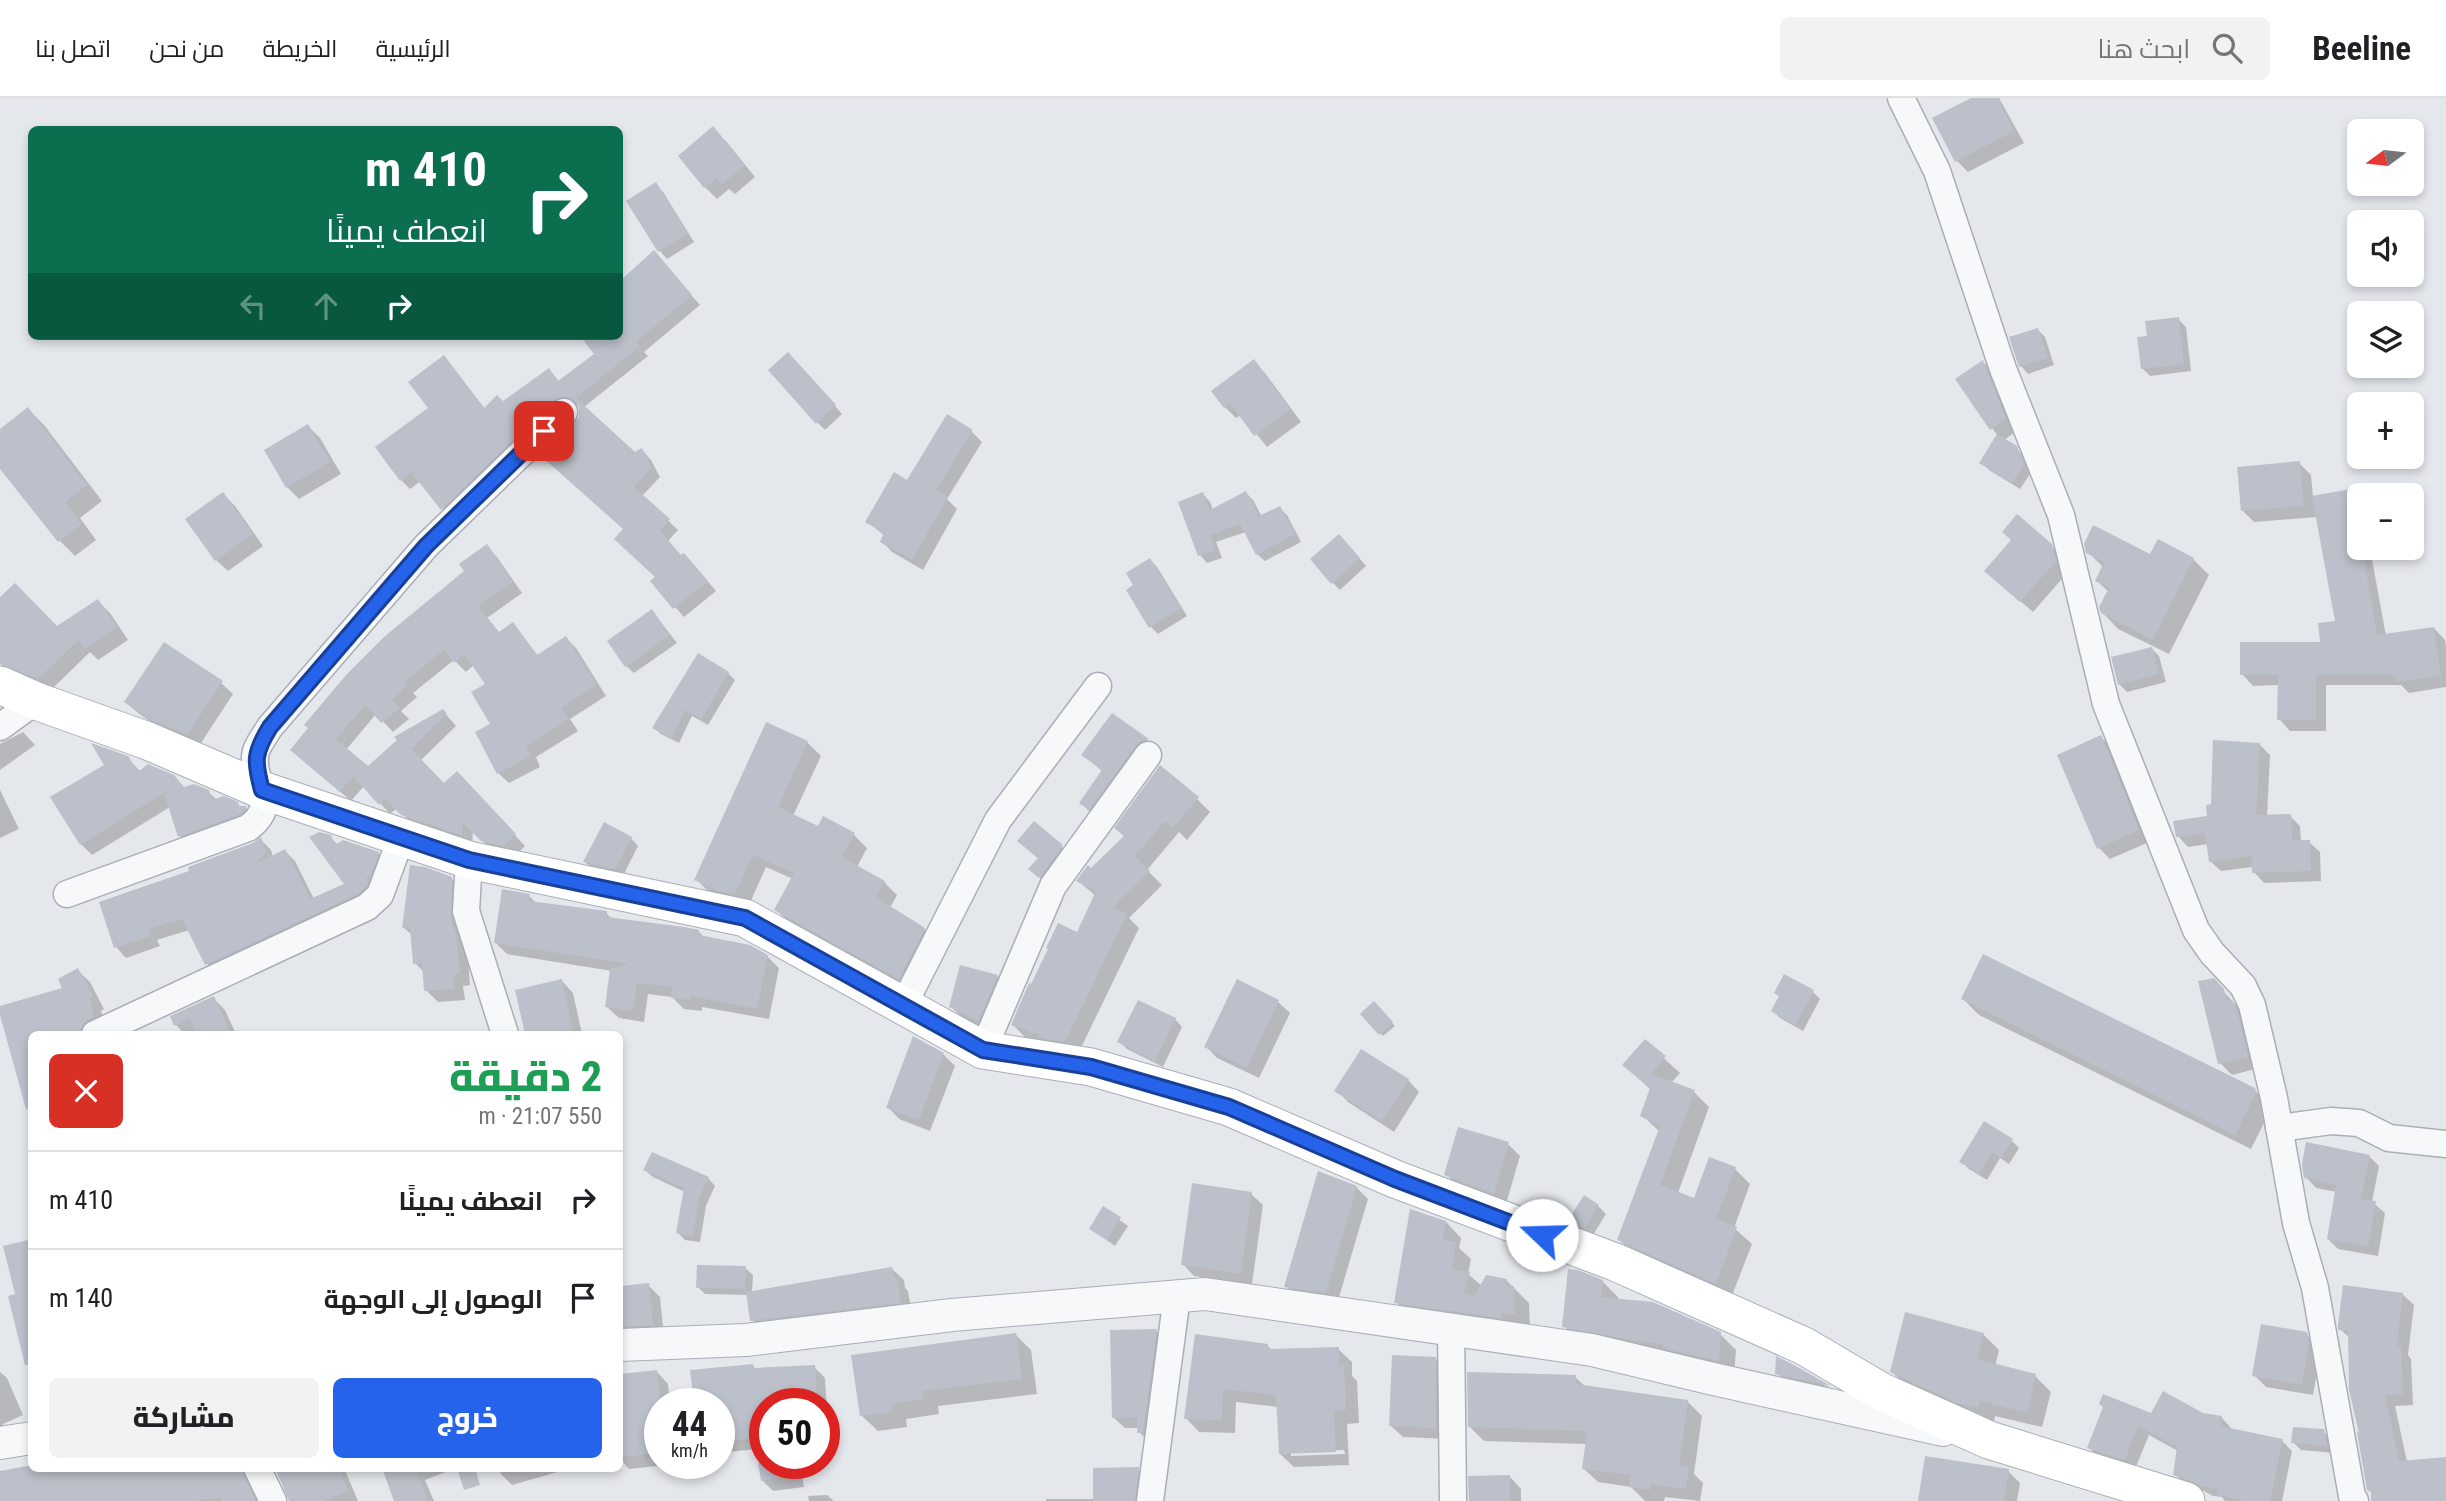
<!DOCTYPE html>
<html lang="ar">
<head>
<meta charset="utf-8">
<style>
	body { margin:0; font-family:"Roboto Condensed",Cairo,sans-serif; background:#f2f2f2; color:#202124; direction:rtl; height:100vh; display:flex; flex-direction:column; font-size:26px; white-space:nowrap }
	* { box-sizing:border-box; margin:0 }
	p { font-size:23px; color:#757577 }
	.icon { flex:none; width:38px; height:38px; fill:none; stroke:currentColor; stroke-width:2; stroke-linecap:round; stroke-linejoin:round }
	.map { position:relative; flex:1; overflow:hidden; direction:ltr }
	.drawer { position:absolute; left:28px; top:933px; width:595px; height:441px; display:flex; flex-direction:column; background:#fff; border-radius:10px; box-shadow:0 4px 10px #0003; direction:rtl }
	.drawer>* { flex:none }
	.top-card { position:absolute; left:28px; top:28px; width:595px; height:214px; border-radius:10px; box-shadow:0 4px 10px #0003; direction:rtl; background:#0b6e4f; color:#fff; overflow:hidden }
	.needle { width:46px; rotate:255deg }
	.controls { position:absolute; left:2347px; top:21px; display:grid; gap:14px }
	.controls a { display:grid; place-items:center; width:77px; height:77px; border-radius:10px; background:#fff; box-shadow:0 4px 10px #0003; font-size:35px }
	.speed { position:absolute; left:644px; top:1290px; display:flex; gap:14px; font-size:35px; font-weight:700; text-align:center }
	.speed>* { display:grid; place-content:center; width:91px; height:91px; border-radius:50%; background:#fff; box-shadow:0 4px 10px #0003; line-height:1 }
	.speed small { font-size:18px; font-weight:400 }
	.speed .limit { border:10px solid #d22; background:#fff; color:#111 }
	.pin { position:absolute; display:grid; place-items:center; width:60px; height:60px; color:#fff; margin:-30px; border-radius:14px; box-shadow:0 4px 10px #0006 }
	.me { position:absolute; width:77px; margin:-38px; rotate:291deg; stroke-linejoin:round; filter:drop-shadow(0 0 5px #0008) }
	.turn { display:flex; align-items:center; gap:24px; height:147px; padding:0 21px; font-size:32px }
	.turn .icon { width:91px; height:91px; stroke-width:2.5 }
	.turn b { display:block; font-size:49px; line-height:60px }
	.lanes { display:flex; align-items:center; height:66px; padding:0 21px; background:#0003; justify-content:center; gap:35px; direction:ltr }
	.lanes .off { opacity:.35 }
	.round { display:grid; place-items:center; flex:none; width:74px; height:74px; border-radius:10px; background:#f2f2f2 }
	.head { display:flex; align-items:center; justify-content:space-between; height:119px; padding:0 21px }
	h1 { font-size:42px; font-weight:800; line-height:52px; color:#1e9e55 }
	.button { display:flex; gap:14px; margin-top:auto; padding:14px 21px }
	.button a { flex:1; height:80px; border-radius:10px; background:#2563eb; color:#fff; font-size:28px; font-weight:800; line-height:80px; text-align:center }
	.button a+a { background:#f2f2f2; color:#202124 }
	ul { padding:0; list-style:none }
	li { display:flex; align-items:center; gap:21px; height:98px; padding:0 21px; border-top:2px solid #e0e0e0 }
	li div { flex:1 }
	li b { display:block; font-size:26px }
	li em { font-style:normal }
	header { display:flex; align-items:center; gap:42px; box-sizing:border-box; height:98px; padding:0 35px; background:#fff; border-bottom:2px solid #e0e0e0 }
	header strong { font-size:33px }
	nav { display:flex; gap:38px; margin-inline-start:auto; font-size:24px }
	.search { width:490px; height:63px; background:#f2f2f2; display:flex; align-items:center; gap:18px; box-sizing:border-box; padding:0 24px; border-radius:10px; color:#757577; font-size:26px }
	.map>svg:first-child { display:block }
	.shadow { fill:#0003; fill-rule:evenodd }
	.building { fill:#bbc0ca }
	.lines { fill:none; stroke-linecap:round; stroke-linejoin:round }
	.minor-casing { stroke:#a9aeb7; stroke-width:29 }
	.tertiary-casing { stroke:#a9aeb7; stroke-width:34 }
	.secondary-casing { stroke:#a9aeb7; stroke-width:39 }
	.minor { stroke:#f7f8fa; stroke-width:26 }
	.tertiary { stroke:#f7f8fa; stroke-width:32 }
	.secondary { stroke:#fff; stroke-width:37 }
	.route-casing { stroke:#184099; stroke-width:18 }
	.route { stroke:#2563eb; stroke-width:12 }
</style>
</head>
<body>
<header>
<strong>Beeline</strong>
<div class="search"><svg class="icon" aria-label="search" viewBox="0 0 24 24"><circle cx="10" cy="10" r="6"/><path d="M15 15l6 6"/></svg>ابحث هنا</div>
<nav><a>الرئيسية</a><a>الخريطة</a><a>من نحن</a><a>اتصل بنا</a></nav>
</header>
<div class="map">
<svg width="2446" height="1403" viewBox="0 0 2446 1403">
	<rect width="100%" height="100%" fill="#e4e7ec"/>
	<g class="shadow">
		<polygon points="1975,0 1999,0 2024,45 1968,74 1956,62"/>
		<polygon points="725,42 755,79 735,96 729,91 717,101 705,89"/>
		<polygon points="656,87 663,94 694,144 667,161 660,153 629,104"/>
		<polygon points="654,155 700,207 644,254 648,258 584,309 635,356 642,352 651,362 660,379 642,398 678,432 668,443 681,459 693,466 716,493 684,519 652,483 658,479 625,432 581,320 580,308 571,307 451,420 421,383 410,391 401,382 431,311 444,259 485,311 503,305 548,272 560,284 596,256 592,238 620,238 620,185"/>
		<polygon points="2178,221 2186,229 2191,273 2150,278 2142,270 2149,239"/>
		<polygon points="2038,232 2045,239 2054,267 2028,276 2021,268"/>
		<polygon points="1253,263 1265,275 1301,324 1267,349 1241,317 1236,320 1225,309"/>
		<polygon points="796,264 842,316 825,332 817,324"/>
		<polygon points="1983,264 1995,275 2017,333 2004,342 2024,358 2031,375 2020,391 1989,372 1982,364 1998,338 1957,282"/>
		<polygon points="28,311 44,327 102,403 80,420 96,442 75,458 60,443 0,367 0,333"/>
		<polygon points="308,328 320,340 341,376 299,401 287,389"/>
		<polygon points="972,334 982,344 947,401 957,411 923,472 892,454 882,443 885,438 868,424 907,384"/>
		<polygon points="2299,365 2311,377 2313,399 2350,393 2359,401 2359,450 2370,450 2386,538 2434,530 2445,542 2446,549 2446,589 2409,595 2401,587 2326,587 2326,633 2290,633 2279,621 2279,587 2253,588 2242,576 2322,546 2337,524 2317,419 2254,424 2243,413"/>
		<polygon points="1246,395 1253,402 1262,419 1279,410 1287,417 1301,444 1265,463 1257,456 1246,434 1216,444 1222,460 1207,465 1200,457 1203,396 1210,404 1213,412"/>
		<polygon points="223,396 235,408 263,448 228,473 216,462"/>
		<polygon points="1347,446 1366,468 1340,492 1332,484"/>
		<polygon points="2051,447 2063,460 2067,475 2033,514 1998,484"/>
		<polygon points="487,449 497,459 522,495 487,520 500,536 513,526 538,558 566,540 576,550 606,598 570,621 578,633 536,659 540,669 509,685 498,675 488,586 474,567 466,574 454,562 413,595 417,599 401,613 409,621 393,634 376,616 346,652 368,670 443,613 456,628 420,663 444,688 467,686 525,748 515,758 493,753 473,733 472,747 413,727 397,710 390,716 364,688 351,703 303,662"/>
		<polygon points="2088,454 2193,461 2209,477 2169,556 2118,531 2102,514 2109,494 2097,483 2104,470"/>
		<polygon points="1150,462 1157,469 1187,518 1158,536 1151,529 1135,488"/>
		<polygon points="0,501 57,530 98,503 110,515 128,542 98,562 90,554 51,592 12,578 0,565"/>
		<polygon points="652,513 677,545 634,575 626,568"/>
		<polygon points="2152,551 2159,558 2166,584 2127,594 2119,586"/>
		<polygon points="728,575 735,582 708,627 692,618 679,645 661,636 654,630"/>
		<polygon points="221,585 233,596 199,648 164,633 138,615 126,604"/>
		<polygon points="1112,617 1148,643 1158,653 1093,717 1081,705 1103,674 1084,657"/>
		<polygon points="23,634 35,647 0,672 0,646"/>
		<polygon points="2101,639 2112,651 2149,744 2110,761 2099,750"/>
		<polygon points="807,644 821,658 793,718 819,730 854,737 867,750 857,769 884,784 897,797 890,810 924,831 938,844 913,893 790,825 776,812 793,781 766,769 748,809 710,795 696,781"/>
		<polygon points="2259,646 2270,657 2267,719 2290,718 2300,728 2301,744 2309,744 2320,754 2321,783 2264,785 2254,774 2253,769 2221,773 2210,763 2208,746 2188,749 2178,738 2209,720 2212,708"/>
		<polygon points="127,660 141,674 185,691 208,694 217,702 246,710 256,720 191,749 180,738 170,709 92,757 81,746"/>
		<polygon points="0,692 19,731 0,740"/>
		<polygon points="1197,701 1210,714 1187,742 1179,734 1147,772 1162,787 1129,820 1139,830 1078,956 1026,940 1013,927 1032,888 1078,836 1096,798 1078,783"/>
		<polygon points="1034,725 1070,756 1048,786 1038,778 1039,761 1027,751"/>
		<polygon points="330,739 338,747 378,755 388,766 380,787 217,876 207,866 189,832 157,842 160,848 126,860 116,849 191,774 261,742 271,752 273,759 285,753 295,763 314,801 346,787"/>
		<polygon points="631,740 638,748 623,778 592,771 585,764"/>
		<polygon points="451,780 463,792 470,887 463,888 465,902 438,904 426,892 425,875 415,865 413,838 403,829"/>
		<polygon points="529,798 537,806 606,815 612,821 699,834 705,840 767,858 779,870 769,921 702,909 702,913 684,911 672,899 648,896 644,924 619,920 607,909 612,873 507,856 495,844"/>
		<polygon points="77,872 90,884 104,911 101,913 106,932 99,936 32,936 32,1023 0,910 65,891"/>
		<polygon points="997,878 1009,890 990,933 963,920 951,909"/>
		<polygon points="2213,882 2243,915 2259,970 2232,977 2220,965"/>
		<polygon points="562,883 573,895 582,936 527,936 517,893"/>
		<polygon points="1237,883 1278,904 1290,915 1259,980 1217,960 1206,948"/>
		<polygon points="1813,894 1820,901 1803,933 1780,920 1773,913"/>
		<polygon points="213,900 225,912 236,936 198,936 197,934 185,936 176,927"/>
		<polygon points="1963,901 2254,991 2271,1011 2251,1051 1979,917"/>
		<polygon points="1374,905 1395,928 1383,938 1362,916"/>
		<polygon points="1175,921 1182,929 1163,969 1127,951 1120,944"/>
		<polygon points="1645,943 1680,975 1671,985 1694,994 1709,1009 1678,1095 1695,1102 1735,1071 1750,1086 1734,1130 1752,1146 1731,1200 1635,1157 1619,1142 1660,1034 1642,1017 1651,992 1624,967"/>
		<polygon points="943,956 955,968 930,1033 899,1021 888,1009"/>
		<polygon points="1408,982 1419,994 1394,1034 1348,1004 1337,992"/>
		<polygon points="2011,1042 2019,1050 2009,1066 2000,1060 1987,1082 1969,1071 1961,1063"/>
		<polygon points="1508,1046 1520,1058 1506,1106 1458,1088 1446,1076"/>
		<polygon points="2369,1058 2379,1068 2372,1104 2385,1115 2378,1158 2338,1151 2328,1141 2337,1094 2316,1090 2306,1079"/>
		<polygon points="645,1072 708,1080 715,1088 706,1108 700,1144 685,1142 677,1134 685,1094 653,1079"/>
		<polygon points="1356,1089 1368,1101 1337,1206 1298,1200 1286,1188"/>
		<polygon points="1251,1096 1263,1107 1252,1186 1194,1178 1183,1166"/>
		<polygon points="1598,1108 1606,1116 1593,1137 1577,1131 1570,1123"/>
		<polygon points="1103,1110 1128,1128 1115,1148 1091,1131"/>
		<polygon points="1446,1124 1461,1140 1459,1150 1471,1161 1468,1176 1482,1188 1506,1182 1529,1205 1530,1230 1411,1220 1396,1204"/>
		<polygon points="745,1170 753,1177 752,1195 892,1171 904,1182 905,1190 908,1193 912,1216 764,1234 752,1222 748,1197 705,1196 698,1189"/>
		<polygon points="1602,1183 1618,1199 1618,1202 1720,1236 1736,1252 1734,1278 1580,1244 1564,1228"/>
		<polygon points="648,1187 660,1199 664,1238 620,1246 620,1189"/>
		<polygon points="2402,1196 2414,1207 2408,1257 2411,1261 2413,1307 2395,1308 2407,1364 2446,1361 2446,1403 2373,1403 2361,1337 2350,1240 2340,1231"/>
		<polygon points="1156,1233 1167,1244 1150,1345 1139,1334 1139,1330 1125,1330 1113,1319"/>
		<polygon points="1015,1236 1031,1252 1037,1296 938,1308 939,1316 906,1321 907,1329 878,1333 862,1318"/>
		<polygon points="1983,1236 1999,1252 1995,1268 2035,1278 2051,1294 2042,1329 1995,1318 1994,1325 1908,1290 1892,1274"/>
		<polygon points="2306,1236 2318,1248 2320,1258 2313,1297 2266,1289 2254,1277"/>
		<path d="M1267,1247l6,6 65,-2 14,13v14l5,5 2,42 -12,1 2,41 -55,2 -14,-13 -2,-47 -42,-5 -1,31 -36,-1 -13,-14zM1344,1352l1,4 -54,2v-4z"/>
		<polygon points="1435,1261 1447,1273 1447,1341 1403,1339 1391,1328"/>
		<polygon points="1777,1261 1830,1290 1838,1298 1789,1287 1777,1275"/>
		<polygon points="753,1268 757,1272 814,1269 825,1280 828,1327 824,1327 824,1306 765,1306 765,1365 800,1365 804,1389 773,1393 762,1382 757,1351 719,1355 719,1306"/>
		<polygon points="0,1274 7,1280 23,1317 3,1326 3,1332 0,1334"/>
		<polygon points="657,1274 668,1286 670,1306 660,1306 660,1365 676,1366 629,1371 620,1361 620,1278"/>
		<polygon points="1575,1279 1586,1289 1687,1303 1702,1318 1694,1376 1703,1385 1700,1403 1665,1399 1664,1403 1645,1403 1631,1389 1598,1384 1583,1370 1587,1346 1484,1343 1470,1329"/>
		<polygon points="2152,1317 2202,1317 2221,1319 2231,1330 2231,1332 2282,1343 2292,1353 2282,1403 2225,1403 2222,1399 2213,1398 2204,1393 2186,1387 2175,1376 2178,1353 2149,1337 2135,1371 2100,1360 2089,1350"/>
		<polygon points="2323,1333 2331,1341 2334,1355 2301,1352 2293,1344"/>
		<polygon points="32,1370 253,1370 261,1403 0,1403 0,1374"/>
		<polygon points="277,1370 344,1370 358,1403 290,1403"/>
		<polygon points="383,1370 456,1370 425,1382 434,1403 396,1403"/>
		<polygon points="499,1370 567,1370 568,1371 512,1387 501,1376"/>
		<polygon points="1138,1371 1149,1383 1146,1403 1046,1403 1046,1401 1095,1401"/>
		<polygon points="2008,1373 2020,1385 2017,1403 1920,1403"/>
		<polygon points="1510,1379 1521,1391 1521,1403 1469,1403"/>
		<polygon points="827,1397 834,1403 809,1403 808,1398"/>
	</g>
	<g class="building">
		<polygon points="1971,0 1997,0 2014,33 1955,64 1932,20"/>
		<polygon points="713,28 745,67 722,86 717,80 704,90 678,58"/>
		<polygon points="656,84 688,136 658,154 626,103"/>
		<polygon points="654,152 692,197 636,244 640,248 576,300 635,354 642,350 652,369 634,389 670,421 660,433 681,457 684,455 708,483 673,511 650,483 655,479 614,441 623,431 541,358 579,319 579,310 576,304 569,299 561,299 553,303 441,412 411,374 400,383 375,349 428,310 408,284 444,257 484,310 497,297 503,303 549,270 558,283 594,256 580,238 620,238 620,183"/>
		<polygon points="2179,219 2184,266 2141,271 2137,239 2147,238 2145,223"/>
		<polygon points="2038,230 2048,260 2019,269 2009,239"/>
		<polygon points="788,254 836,307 816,326 768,272"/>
		<polygon points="1254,261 1290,311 1254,338 1230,305 1224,310 1211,293"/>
		<polygon points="1983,262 2006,321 1990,332 1955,281"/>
		<polygon points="28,309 87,387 65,404 82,426 58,444 0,371 0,331"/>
		<polygon points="947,316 973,332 936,392 948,399 912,462 880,444 884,435 865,424 894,374 907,382"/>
		<polygon points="308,326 330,364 286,390 264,352"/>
		<polygon points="1997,336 2017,348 2024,366 2012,385 1979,365"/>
		<polygon points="2300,363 2304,408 2241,413 2237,369"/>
		<polygon points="2351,391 2359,436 2359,450 2362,450 2377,537 2434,529 2441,578 2396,584 2395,577 2316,577 2316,622 2277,622 2278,577 2240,577 2240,544 2320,544 2318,525 2335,523 2312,398"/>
		<polygon points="1246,393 1259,418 1280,408 1295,436 1256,457 1240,426 1210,437 1215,452 1198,458 1178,404 1203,394 1210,412"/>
		<polygon points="223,394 253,436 215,463 185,421"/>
		<polygon points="2017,416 2052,446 2056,463 2020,504 1984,473 2011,442 2002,434"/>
		<polygon points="2093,427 2150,456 2158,441 2194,460 2153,542 2101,515 2099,509 2109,490 2095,483 2104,464 2086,455 2084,446"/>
		<polygon points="1339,436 1360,460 1331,486 1310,461"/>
		<polygon points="487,446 513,484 478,508 499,534 513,524 537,557 566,538 597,587 561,610 569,621 526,648 531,658 497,676 475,634 490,626 471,594 485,586 464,556 454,565 444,552 404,584 407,587 392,602 400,610 381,625 365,607 336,641 368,668 397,642 394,639 443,611 447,616 411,651 444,685 457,673 516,736 504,748 481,743 463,725 462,737 401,717 385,701 379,707 353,678 340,694 290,652 308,630 304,627 346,577 384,539 464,473 459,466"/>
		<polygon points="1150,460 1181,510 1149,530 1126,492 1133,487 1126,475"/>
		<polygon points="15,485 57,528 98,501 117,529 85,551 79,542 38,581 0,566 0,499"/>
		<polygon points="652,511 670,537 625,569 607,543"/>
		<polygon points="164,544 223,583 187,637 151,622 124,604"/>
		<polygon points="2152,549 2159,576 2118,587 2111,559"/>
		<polygon points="698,555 729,574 701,621 685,612 672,640 652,630"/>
		<polygon points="1112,615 1149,641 1141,643 1135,648 1089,712 1079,705 1102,672 1081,657"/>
		<polygon points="766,624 808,643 778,709 818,728 823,718 855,735 842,759 885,783 876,799 925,830 899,881 774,812 794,775 753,757 735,796 719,793 694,782"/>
		<polygon points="2101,637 2139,732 2097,751 2057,657"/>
		<polygon points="2213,642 2260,645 2256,717 2291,716 2292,742 2310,742 2311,773 2252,775 2251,758 2209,764 2205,735 2176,739 2173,723 2207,718 2206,707 2211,706"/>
		<polygon points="91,645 128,658 138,674 148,666 174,677 184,689 194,686 209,692 212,702 224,698 238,704 239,708 247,708 240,716 178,739 164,695 80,747 50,699 104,667"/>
		<polygon points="1160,667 1199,699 1173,730 1165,723 1135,758 1150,773 1113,809 1127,816 1065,944 1038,939 1039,937 1011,927 1029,885 1031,886 1048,851 1046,850 1058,825 1077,834 1096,793 1076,783 1088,767 1091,770 1124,738 1114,730"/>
		<polygon points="1034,723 1063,747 1039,780 1028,771 1038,760 1017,743"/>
		<polygon points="604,724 632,739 615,771 583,764"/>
		<polygon points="319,734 331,737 335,747 343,742 379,754 371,777 366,780 368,783 367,788 358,796 205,867 182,821 148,831 151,838 114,850 99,804 189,773 188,769 253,745 261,739 266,754 256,766 285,751 310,801 344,786 309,739"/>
		<polygon points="410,767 425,769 452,779 451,822 456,835 460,876 453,877 454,891 424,893 422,865 413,866 410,829 402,830"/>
		<polygon points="502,791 530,796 529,803 607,813 607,819 684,829 699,832 699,837 750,847 768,857 757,911 691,898 691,902 671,900 672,889 637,885 633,913 605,909 610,871 629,866 494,845"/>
		<polygon points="1983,856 2255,990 2256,994 2235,1037 1961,901"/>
		<polygon points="960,867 998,877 978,923 949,909"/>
		<polygon points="78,870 93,898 90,900 94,919 83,926 80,936 32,936 32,1010 26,1011 0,917 0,908 62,890 58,881"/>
		<polygon points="1784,876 1814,892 1795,927 1771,913 1779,898 1774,895"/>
		<polygon points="2214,880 2224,891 2227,903 2232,902 2237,912 2248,959 2218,966 2198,883"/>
		<polygon points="562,881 574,936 525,936 515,892"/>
		<polygon points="1237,881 1279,902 1247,970 1204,949"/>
		<polygon points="214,898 231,936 196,936 189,921 174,928 170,918"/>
		<polygon points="1138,902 1176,920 1155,963 1117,944"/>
		<polygon points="1374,903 1393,924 1379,937 1360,916"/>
		<polygon points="913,938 944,955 919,1022 886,1010"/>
		<polygon points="1645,941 1666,958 1651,976 1695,992 1660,1087 1694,1100 1709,1059 1736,1069 1716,1121 1737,1129 1716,1186 1617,1142 1660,1028 1640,1018 1650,990 1622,967"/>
		<polygon points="1361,951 1409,981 1382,1023 1334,993"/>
		<polygon points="1984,1023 2013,1041 2001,1060 1992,1054 1979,1075 1959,1064"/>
		<polygon points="1458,1029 1509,1044 1494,1096 1444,1077"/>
		<polygon points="2306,1044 2370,1057 2361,1101 2376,1103 2368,1149 2327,1141 2336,1087 2304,1080 2302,1066"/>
		<polygon points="652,1054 709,1079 699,1100 693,1138 676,1135 684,1090 643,1072"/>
		<polygon points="1318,1073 1357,1088 1326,1195 1284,1189"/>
		<polygon points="1192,1085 1252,1094 1241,1176 1181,1167"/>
		<polygon points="1584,1097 1599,1107 1585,1130 1567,1124"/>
		<polygon points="1103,1108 1121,1119 1107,1142 1089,1131"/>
		<polygon points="1410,1111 1446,1123 1443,1142 1456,1144 1452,1171 1470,1174 1464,1195 1474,1199 1486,1177 1507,1181 1506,1188 1514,1188 1515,1216 1501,1216 1501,1220 1394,1205"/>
		<polygon points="32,1141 32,1266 25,1267 8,1198 15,1196 3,1148"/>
		<polygon points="697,1167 746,1168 745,1191 696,1190"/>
		<polygon points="892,1169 894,1180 897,1180 901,1205 750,1223 746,1194"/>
		<polygon points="1568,1171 1578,1172 1603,1182 1601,1199 1653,1204 1721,1234 1719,1263 1663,1250 1663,1246 1631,1242 1562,1229"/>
		<polygon points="649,1185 653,1227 620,1229 620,1211 623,1210 621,1188"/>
		<polygon points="2343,1187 2403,1195 2397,1248 2401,1248 2403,1297 2385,1297 2399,1363 2446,1359 2446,1403 2371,1403 2371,1394 2367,1392 2357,1334 2359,1335 2349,1292 2348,1233 2338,1232 2338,1227"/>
		<polygon points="1905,1214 1984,1235 1977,1261 2036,1276 2027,1315 1980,1303 1978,1310 1957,1305 1890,1274"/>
		<polygon points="2261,1226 2307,1234 2309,1245 2302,1287 2252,1278"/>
		<polygon points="1157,1231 1143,1334 1137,1335 1137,1319 1112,1320 1110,1232"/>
		<polygon points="1016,1235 1022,1281 923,1293 924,1301 891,1306 892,1314 860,1318 851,1257"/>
		<polygon points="1195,1236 1268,1246 1268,1251 1339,1249 1339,1267 1344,1267 1346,1312 1334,1313 1336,1354 1279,1356 1276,1297 1223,1291 1222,1322 1184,1321"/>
		<polygon points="1392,1257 1436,1259 1436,1330 1389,1328"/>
		<polygon points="1776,1258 1794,1267 1831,1288 1775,1276"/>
		<polygon points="753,1266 754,1270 815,1267 817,1306 765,1306 765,1339 719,1344 719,1306 694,1306 690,1272"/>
		<polygon points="657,1272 660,1298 660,1355 620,1359 620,1276"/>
		<polygon points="1467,1274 1576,1277 1576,1286 1688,1302 1679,1368 1689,1369 1686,1391 1651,1386 1650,1392 1629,1389 1630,1377 1582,1371 1587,1333 1468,1329"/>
		<polygon points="2163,1293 2203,1315 2222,1318 2220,1328 2283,1341 2270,1403 2247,1403 2216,1397 2218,1391 2201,1388 2192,1383 2173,1377 2177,1349 2138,1328 2125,1362 2087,1350 2103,1309 2099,1306 2103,1296 2151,1315"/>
		<polygon points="2293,1329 2324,1331 2327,1348 2291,1345"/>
		<polygon points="1925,1358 2009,1371 2004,1403 1918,1403"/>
		<polygon points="758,1365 809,1365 810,1375 761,1383"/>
		<polygon points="32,1367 32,1370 241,1370 256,1403 222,1403 222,1399 197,1403 0,1403 0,1373"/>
		<polygon points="1139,1369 1135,1403 1093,1403 1093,1370"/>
		<polygon points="275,1370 339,1370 348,1393 323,1403 289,1403"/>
		<polygon points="382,1370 415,1370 428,1403 394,1403"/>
		<polygon points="457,1370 475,1370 480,1387 464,1392"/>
		<polygon points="1510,1377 1510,1403 1469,1403 1468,1378"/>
	</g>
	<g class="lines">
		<g class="minor-casing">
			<g id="minor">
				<polyline points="1901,0 1937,73 2003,271 2061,417 2106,606 2196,832 2212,855 2243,888 2252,907 2274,1000 2296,1125 2315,1190 2352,1398 2355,1403"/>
				<polyline points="0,629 36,603"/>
				<polyline points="469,762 466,813 505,936"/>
				<path d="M67,796l181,-66c35,-26 0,-46 8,-77 3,-8 9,-16 14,-24l156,-181 138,-134"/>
				<polyline points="903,908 998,722 1098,588"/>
				<polyline points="95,936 367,809 380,797 401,740"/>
				<polyline points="983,952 1053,788 1148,657"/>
				<polyline points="2279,1030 2331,1023 2359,1025 2389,1040 2446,1046"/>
				<polyline points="1451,1230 1453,1403"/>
				<polyline points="257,1370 273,1403"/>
				<polyline points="1150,1403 1177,1198"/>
			</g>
		</g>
		<g class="tertiary-casing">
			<g id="tertiary">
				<polyline points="620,1247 746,1242 952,1217 1205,1196 1592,1252 1709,1280 1943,1332"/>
				<polyline points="0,1345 32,1340"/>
			</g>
		</g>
		<g class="secondary-casing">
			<polyline id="secondary" points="0,587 36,603 148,643 262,692 469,762 745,820 983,952 1091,969 1229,1009 1395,1081 1615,1164 1804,1248 1882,1294 1989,1342 2186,1403"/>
		</g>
		<use href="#minor" class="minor"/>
		<use href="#tertiary" class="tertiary"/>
		<use href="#secondary" class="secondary"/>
	</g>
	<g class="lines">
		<g class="route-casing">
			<path id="route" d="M544,333l-118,115 -156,181c-16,26 -16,34 -8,63l207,70 276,58 238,132 108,17 138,40 166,72 147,56"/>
		</g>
		<use href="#route" class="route"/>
	</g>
</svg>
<div class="controls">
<a><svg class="needle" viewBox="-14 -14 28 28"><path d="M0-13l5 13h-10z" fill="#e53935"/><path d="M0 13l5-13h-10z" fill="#757577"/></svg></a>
<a><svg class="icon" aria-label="sound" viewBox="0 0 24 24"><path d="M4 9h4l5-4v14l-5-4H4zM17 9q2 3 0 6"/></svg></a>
<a><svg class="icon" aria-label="layers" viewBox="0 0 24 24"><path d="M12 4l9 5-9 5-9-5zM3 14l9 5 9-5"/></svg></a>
<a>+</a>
<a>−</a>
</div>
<div class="speed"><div>44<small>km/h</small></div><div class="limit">50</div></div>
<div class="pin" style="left:544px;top:333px;background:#d93025"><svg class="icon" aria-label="arrive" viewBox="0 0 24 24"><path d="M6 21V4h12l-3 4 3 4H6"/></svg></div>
<svg class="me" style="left:1542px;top:1137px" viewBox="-20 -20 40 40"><circle r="19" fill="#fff"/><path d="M0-13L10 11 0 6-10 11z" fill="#2563eb"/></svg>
<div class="top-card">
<div class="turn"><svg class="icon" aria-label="right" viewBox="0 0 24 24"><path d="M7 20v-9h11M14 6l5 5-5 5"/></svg><div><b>410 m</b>انعطف يمينًا</div></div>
<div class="lanes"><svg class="icon off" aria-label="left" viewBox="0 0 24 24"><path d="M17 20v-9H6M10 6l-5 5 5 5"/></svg><svg class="icon off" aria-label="ahead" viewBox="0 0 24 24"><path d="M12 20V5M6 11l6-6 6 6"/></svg><svg class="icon" aria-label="right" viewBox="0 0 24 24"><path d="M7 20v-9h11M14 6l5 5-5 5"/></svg></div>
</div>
<section class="drawer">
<div class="head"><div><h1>2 دقيقة</h1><p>550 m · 21:07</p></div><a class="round" style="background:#d93025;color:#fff"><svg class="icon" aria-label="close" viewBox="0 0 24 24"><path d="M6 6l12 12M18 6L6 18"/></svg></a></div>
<ul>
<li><svg class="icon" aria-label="right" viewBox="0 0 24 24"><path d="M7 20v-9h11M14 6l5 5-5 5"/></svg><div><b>انعطف يمينًا</b></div><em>410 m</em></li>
<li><svg class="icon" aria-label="arrive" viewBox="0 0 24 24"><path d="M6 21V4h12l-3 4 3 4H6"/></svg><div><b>الوصول إلى الوجهة</b></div><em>140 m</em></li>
</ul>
<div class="button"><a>خروج</a><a>مشاركة</a></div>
</section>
</div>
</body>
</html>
